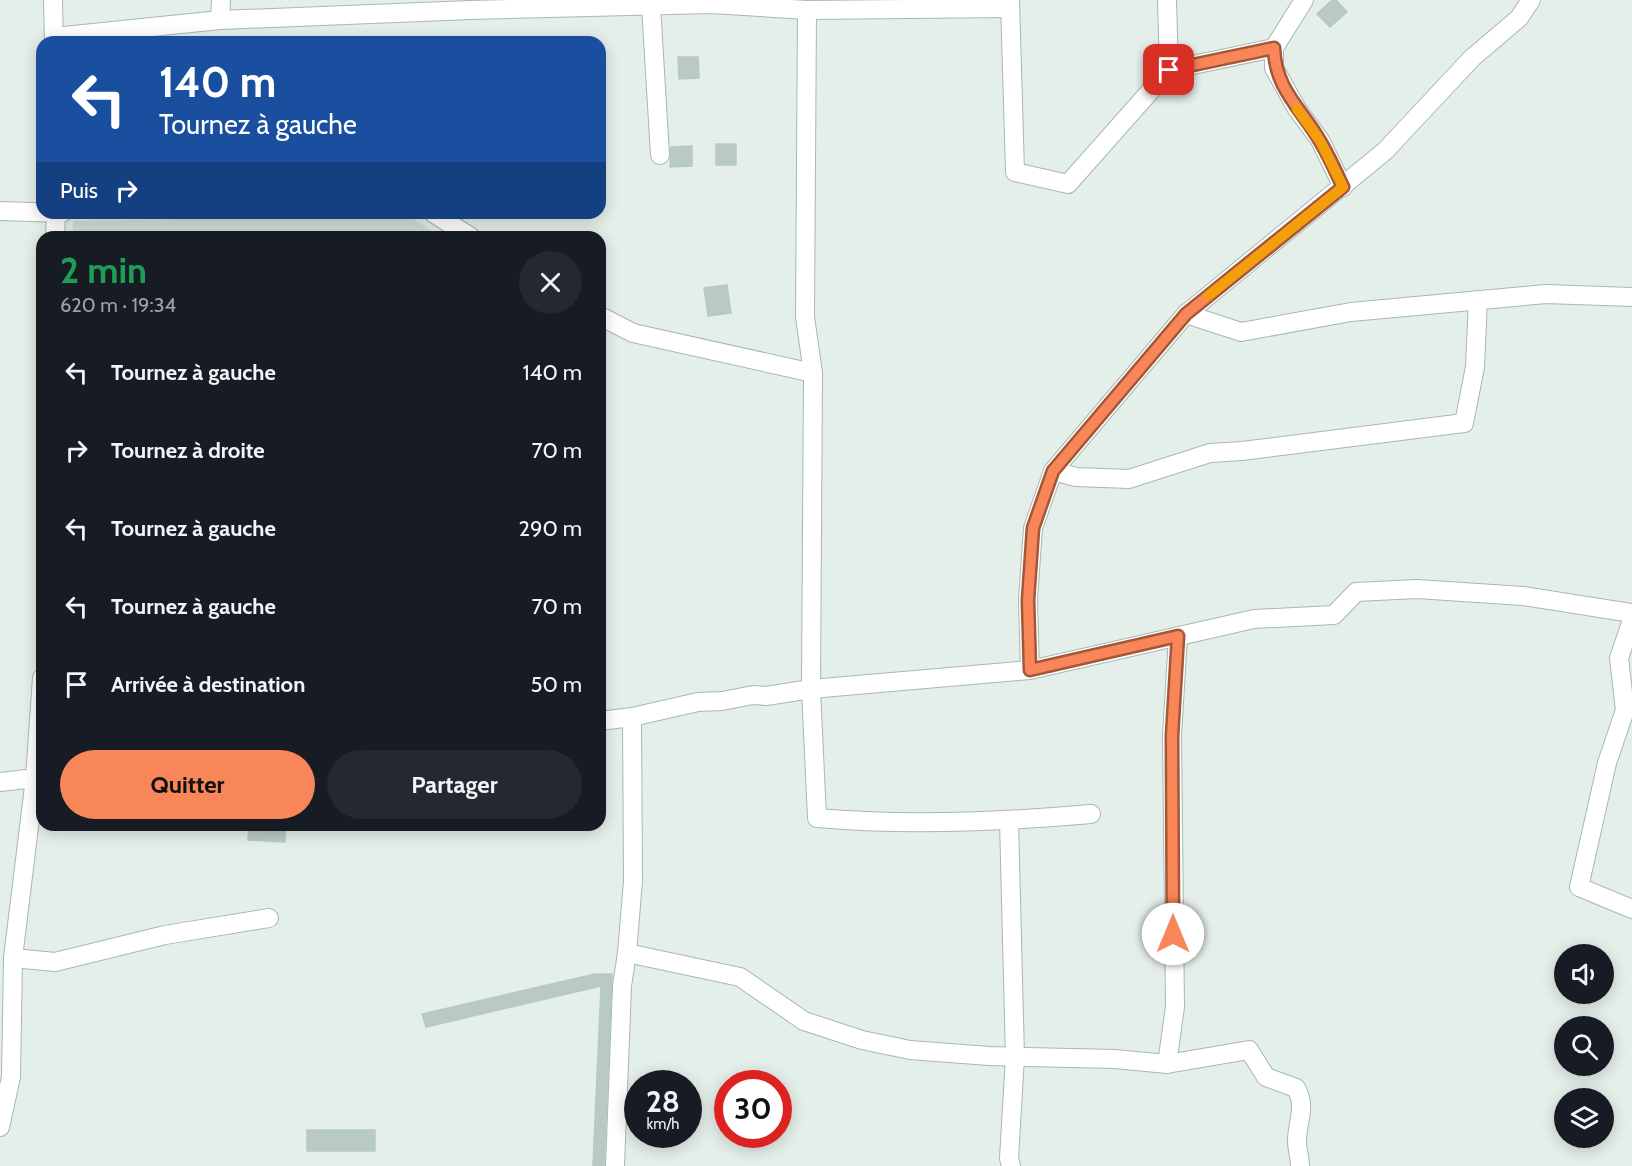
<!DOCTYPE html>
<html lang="fr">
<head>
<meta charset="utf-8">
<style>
	body { margin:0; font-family:Cabin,sans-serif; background:#242831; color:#f1f3f6; height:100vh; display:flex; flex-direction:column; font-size:22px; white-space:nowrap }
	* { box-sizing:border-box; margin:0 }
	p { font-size:20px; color:#9ea1a6 }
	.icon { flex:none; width:33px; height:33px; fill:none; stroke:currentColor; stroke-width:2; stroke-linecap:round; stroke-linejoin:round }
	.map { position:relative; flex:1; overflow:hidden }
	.sheet { position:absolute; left:36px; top:231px; width:570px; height:600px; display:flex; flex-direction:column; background:#171b24; border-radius:18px; box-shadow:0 3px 15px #0003 }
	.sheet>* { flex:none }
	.top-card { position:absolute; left:36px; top:36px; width:570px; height:183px; border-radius:18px; box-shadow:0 3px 15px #0003; background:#1a4fa0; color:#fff; overflow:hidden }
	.buttons { position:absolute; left:1554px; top:944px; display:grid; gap:12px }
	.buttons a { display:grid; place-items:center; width:60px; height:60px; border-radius:50%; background:#171b24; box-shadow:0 3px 15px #0003; font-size:30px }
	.speed { position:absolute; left:624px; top:1070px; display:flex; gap:12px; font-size:30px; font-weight:700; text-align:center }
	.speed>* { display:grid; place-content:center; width:78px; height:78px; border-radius:50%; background:#171b24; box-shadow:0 3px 15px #0003; line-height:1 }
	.speed small { font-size:15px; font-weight:400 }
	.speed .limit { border:9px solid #d22; background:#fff; color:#111 }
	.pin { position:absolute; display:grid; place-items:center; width:51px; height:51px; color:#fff; margin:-26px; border-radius:12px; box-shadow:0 3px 9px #0006 }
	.me { position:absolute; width:66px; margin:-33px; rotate:0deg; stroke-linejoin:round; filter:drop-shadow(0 0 4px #0008) }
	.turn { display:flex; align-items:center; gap:21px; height:126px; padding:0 24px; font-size:27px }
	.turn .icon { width:78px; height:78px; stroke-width:2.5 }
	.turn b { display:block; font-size:42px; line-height:51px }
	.then { display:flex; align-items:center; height:57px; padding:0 24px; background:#0003; gap:12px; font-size:22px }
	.round { display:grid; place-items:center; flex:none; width:63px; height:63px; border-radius:32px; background:#242831 }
	.overview { display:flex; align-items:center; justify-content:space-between; height:102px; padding:0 24px }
	h1 { font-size:36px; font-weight:800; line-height:45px; color:#1e9e55 }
	.action { display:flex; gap:12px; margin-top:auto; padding:12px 24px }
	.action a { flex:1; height:69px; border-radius:36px; background:#f98658; color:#111; font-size:24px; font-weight:800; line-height:69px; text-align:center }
	.action a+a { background:#242831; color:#f1f3f6 }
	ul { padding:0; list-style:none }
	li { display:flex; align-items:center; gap:18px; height:78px; padding:0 24px }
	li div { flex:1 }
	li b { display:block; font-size:22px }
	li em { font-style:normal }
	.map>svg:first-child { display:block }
	.built { fill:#d2dfda }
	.building { fill:#b9cac4; stroke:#b6c9c2; stroke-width:1.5 }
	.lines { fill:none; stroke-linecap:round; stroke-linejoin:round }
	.minor-casing { stroke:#a7b8b2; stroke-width:20 }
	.minor { stroke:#fff; stroke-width:18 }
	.route-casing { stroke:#a25739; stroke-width:15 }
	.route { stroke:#f98658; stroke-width:10 }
	.slow { stroke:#f59e0b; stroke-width:10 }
</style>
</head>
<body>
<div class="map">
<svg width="1632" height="1166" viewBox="0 0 1632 1166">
	<rect width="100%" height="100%" fill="#e5efea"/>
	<polygon class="built" points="408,215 441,237 73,237 73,221"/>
	<g class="building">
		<polygon points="1332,0 1336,0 1347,12 1330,27 1317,14"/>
		<polygon points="678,57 698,57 699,78 679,79"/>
		<rect x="716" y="144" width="20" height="21"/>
		<polygon points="692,146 692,166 670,167 671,147"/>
		<polygon points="727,285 731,313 708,316 704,288"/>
		<polygon points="249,825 285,825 285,842 248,840"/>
		<polygon points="595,974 612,974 604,1166 593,1166 601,986 426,1027 422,1014"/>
		<rect x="307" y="1130" width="68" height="21"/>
	</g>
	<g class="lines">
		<g class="minor-casing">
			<g id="minor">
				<polyline points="53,0 54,42"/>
				<polyline points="1010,0 1015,172 1068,184 1169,70 1167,0"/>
				<polyline points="1304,0 1274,48 1274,68 1297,109 1320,140 1343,187"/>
				<polyline points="651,6 660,155"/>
				<path d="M807,10l-2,307 8,56 -2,316 6,129c91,8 183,4 274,-4"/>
				<polyline points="220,20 221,0"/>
				<polyline points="54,37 220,20 470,10 711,4 807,10 1009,8"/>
				<polyline points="1169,70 1274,48"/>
				<polyline points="0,211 62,213"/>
				<polyline points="433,213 471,237"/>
				<polyline points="55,237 56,213"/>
				<polyline points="1186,314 1241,332 1351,312 1546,294 1632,297"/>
				<polyline points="600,316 633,333 813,373"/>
				<polyline points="1053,471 1076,477 1129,479 1210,453 1242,451 1464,423 1475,367 1478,300"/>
				<polyline points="1632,620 1619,658 1625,710 1607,763 1579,887 1632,909"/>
				<polyline points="1030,670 1028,600 1033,528 1053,471 1186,314 1385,151 1472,58 1519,18 1531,0"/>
				<polyline points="600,721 632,717 698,702 722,701 753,695 766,696 811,689 1030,670 1254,619 1334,615 1356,592 1417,589 1523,596 1632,613"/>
				<polyline points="0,782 35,778 42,678"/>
				<polyline points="1009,821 1015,1057 1009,1158 1011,1166"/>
				<polyline points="627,953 740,977 804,1021 862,1040 910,1050 989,1056 1115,1059 1167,1064 1175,1007 1172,736 1178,636"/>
				<polyline points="13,958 55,962 165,935 269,918"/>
				<path d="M1167,1064l82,-14 17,27 30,11c11,19 1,33 1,53 0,8 3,17 3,25"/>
				<polyline points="0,1127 11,1077 13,958 35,778 42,778"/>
				<polyline points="615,1166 622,986 627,953 633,881 632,717"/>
			</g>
		</g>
		<use href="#minor" class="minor"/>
	</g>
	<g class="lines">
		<g class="route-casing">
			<path id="route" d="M1169,70l105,-22c1,41 27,60 46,93 9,15 16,31 23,46l-157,127 -133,157 -20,57 -5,72 2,70 148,-34 -6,100 1,198"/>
		</g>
		<use href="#route" class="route"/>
		<polyline class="slow" points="1208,296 1343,187 1320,141 1297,109"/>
	</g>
</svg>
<div class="buttons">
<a><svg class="icon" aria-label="sound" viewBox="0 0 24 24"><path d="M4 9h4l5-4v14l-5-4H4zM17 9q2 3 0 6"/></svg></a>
<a><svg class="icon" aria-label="search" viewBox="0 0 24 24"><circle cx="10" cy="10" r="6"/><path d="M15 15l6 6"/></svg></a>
<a><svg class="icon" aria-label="layers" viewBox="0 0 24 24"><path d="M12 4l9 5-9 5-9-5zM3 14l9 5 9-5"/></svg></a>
</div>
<div class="speed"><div>28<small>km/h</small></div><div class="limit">30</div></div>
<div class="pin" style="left:1169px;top:70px;background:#d93025"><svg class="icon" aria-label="arrive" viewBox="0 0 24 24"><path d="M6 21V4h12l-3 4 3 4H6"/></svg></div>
<svg class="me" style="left:1173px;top:934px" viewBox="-20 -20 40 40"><circle r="19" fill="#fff"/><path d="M0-13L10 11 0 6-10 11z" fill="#f98658"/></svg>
<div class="top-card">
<div class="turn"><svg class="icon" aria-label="left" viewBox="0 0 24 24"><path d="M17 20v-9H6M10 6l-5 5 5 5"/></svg><div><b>140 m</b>Tournez à gauche</div></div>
<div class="then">Puis<svg class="icon" aria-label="right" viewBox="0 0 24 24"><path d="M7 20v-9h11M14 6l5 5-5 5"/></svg></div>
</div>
<section class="sheet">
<div class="overview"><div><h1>2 min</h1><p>620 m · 19:34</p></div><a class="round"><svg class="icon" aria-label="close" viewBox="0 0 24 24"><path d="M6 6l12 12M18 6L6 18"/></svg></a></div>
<ul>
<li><svg class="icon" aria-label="left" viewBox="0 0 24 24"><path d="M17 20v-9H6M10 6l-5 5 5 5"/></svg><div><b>Tournez à gauche</b></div><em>140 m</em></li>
<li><svg class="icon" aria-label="right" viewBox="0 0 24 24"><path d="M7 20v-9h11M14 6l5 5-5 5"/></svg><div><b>Tournez à droite</b></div><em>70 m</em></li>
<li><svg class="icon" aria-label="left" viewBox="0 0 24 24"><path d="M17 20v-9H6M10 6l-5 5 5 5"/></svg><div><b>Tournez à gauche</b></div><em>290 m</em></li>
<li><svg class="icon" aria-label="left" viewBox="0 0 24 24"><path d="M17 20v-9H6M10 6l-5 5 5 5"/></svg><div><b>Tournez à gauche</b></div><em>70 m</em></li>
<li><svg class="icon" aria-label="arrive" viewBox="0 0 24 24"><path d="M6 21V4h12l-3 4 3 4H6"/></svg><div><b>Arrivée à destination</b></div><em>50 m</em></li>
</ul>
<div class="action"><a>Quitter</a><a>Partager</a></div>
</section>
</div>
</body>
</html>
